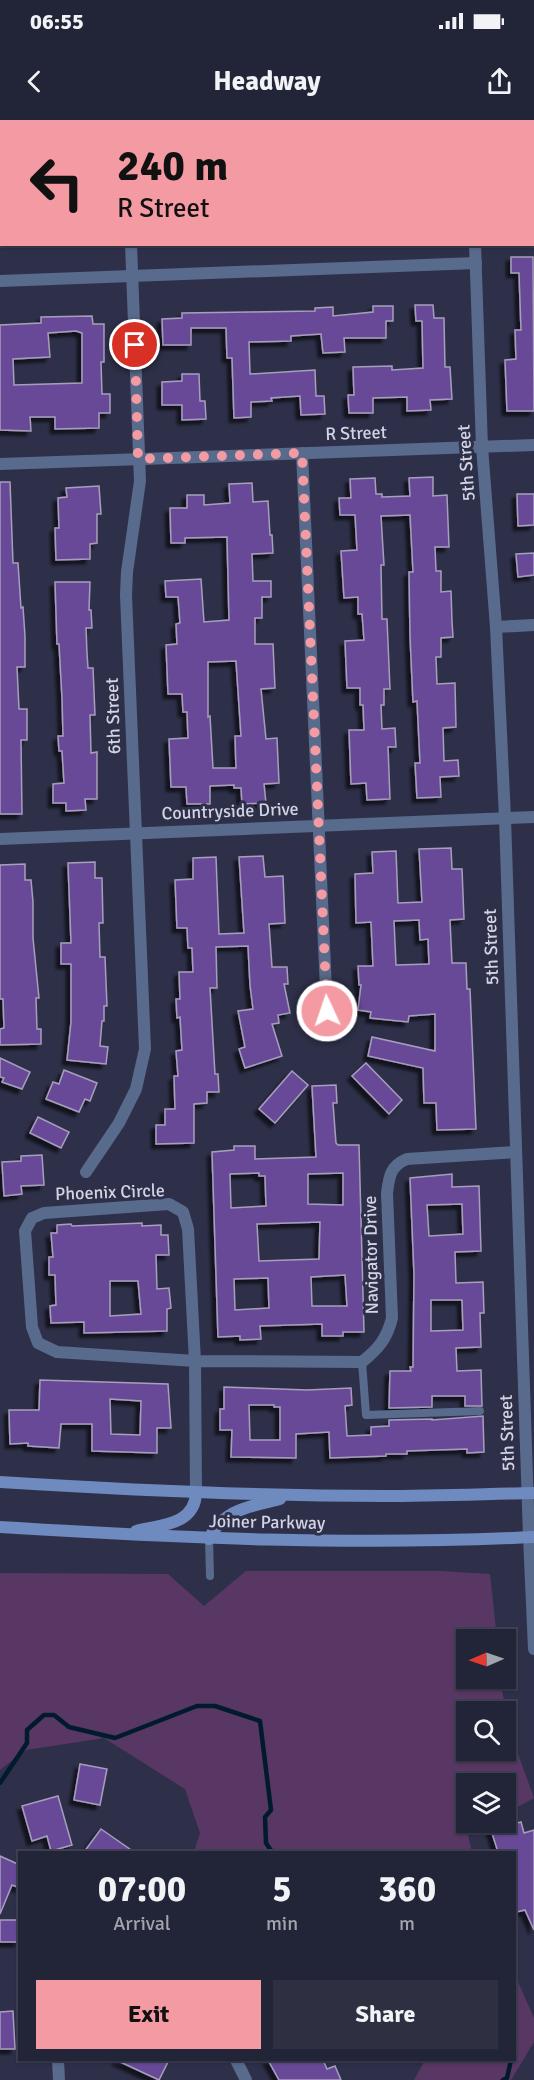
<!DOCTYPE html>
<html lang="en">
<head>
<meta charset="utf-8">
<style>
	body { margin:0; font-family:Signika,sans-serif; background:#2e3042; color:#f1f3f6; height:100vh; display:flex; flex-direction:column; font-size:22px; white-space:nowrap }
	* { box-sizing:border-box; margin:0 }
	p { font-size:20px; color:#a2a4ad }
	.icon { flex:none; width:33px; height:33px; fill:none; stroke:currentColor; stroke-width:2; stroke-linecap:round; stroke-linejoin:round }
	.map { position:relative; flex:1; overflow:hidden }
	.sheet { position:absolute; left:18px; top:1731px; width:498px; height:210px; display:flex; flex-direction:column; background:#222437; border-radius:0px; box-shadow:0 2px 4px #0004,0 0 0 2px #3f4152 }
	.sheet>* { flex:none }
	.top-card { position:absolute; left:0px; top:0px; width:534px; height:126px; box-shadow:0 2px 4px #0004,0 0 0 2px #3f4152; background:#f49aa3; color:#111; overflow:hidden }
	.needle { width:39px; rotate:268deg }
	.tools { position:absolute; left:456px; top:1509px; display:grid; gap:12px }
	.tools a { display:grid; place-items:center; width:60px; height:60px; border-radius:0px; background:#222437; box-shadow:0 2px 4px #0004,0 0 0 2px #3f4152; font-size:30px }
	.pin { position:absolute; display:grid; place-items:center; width:51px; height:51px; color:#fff; margin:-26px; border:3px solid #fff; border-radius:50%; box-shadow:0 2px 6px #0007 }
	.me { position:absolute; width:66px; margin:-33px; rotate:357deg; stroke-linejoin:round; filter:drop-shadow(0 0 4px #0008) }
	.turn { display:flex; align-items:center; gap:21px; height:126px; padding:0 18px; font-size:27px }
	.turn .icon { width:78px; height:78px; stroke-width:2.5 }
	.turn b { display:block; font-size:42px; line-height:51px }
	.eta { display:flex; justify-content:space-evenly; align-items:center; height:102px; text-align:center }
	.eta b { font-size:36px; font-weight:700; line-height:42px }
	.button { display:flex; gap:12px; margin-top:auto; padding:12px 18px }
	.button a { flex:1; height:69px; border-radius:0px; background:#f49aa3; color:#111; font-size:24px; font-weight:700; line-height:69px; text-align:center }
	.button a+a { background:#2e3042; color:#f1f3f6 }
	.status { display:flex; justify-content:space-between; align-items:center; height:42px; padding:0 30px; background:#222437; direction:ltr }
	.status svg { height:16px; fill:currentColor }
	header { display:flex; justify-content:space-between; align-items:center; height:78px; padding:0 18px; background:#222437; font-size:27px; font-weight:700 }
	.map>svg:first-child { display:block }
	.green { fill:#593764; fill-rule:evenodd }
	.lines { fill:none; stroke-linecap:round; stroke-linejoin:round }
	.stream { stroke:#011b2e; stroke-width:4.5 }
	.building { fill:#684a98; stroke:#a79ebc; stroke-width:1.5; fill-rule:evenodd; filter:url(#shadow) }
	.service { stroke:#596b8c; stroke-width:8 }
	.minor { stroke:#596b8c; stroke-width:12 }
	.tertiary { stroke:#596b8c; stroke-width:12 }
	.secondary { stroke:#6e8abe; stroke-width:12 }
	.route { stroke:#f49aa3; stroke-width:10; stroke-dasharray:0 18 }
	.labels { text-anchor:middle; stroke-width:6; stroke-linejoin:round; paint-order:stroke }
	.street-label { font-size:18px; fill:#d2d3e3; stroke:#2e3049 }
</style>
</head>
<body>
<div class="status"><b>06:55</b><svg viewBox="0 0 49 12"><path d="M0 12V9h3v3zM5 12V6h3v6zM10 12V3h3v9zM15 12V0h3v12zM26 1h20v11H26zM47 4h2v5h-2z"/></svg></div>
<header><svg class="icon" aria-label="back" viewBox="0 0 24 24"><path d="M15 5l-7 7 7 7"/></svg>Headway<svg class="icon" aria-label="share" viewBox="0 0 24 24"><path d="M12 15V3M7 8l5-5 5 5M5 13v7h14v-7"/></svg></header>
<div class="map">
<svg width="534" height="1960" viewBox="0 0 534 1960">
	<defs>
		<filter id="shadow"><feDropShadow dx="-4.5" dy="4.5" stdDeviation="1.5" flood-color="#0009"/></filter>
	</defs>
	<rect width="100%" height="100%" fill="#2e3049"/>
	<g class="green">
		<path d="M246,1451h194l50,3 7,65 -31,1v38l35,1 1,12 12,52 20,55 -28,15v-29h-40v38l19,1 -18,8 5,21h-278l6,-19 -15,-44 -81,-51 -78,12 -26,20v-197l168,1 36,32zM466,1592h40v38h-40z"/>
		<polygon points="515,1855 534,1898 534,1922 511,1960 414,1960 425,1940 514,1940"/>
	</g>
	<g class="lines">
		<g class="stream">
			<polyline points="0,1663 27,1623 27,1610 44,1595 54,1595 69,1607 115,1618 197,1586 215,1586 260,1601 271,1690 265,1697 266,1723 272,1732"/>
			<polyline points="514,1917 516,1922 514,1928"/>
			<polyline points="503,1960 507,1958 511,1940"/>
		</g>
	</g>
	<g class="building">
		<polygon points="511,137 533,137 534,291 507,291 505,240 516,239 515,210 521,210 519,153 511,153"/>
		<polygon points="415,185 433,185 434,198 444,198 445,247 450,247 452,279 430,280 431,290 407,291 407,277 373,278 373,293 349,293 348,275 354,275 353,247 392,246 392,250 423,248 422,201 416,201"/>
		<polygon points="373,186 393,186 393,201 386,201 386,218 344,218 345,232 323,233 321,214 291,216 291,221 249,222 250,254 315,250 316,276 324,276 325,294 301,295 300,276 271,278 272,281 251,282 251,297 234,298 232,238 227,238 226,208 191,208 191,225 163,225 162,199 182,198 182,193 315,191 315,188 333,187 333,196 373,192"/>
		<path d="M92,196l1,8h11v38h-3l1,32h8v19h-11v15l-44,1v-12h-25l1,14 -31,-1v-105l41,-2v-6zM76,211l6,2v50l-68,2 -1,-26 37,-2 -2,-24z"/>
		<polygon points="182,254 199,254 200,281 205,281 206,299 182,300 182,285 162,285 162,262 182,261"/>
		<polygon points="433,357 433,376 447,375 449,427 435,427 436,451 441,451 441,472 451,471 452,501 453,517 441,518 441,537 436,537 437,564 455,563 456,607 443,608 444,641 458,640 459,656 440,657 441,677 417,678 415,643 420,643 417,581 413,582 410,516 409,452 413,452 410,395 381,396 384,445 381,445 382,499 387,499 390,569 384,569 384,585 381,585 382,609 395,608 396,627 388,627 390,679 367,680 366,663 351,664 349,610 364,610 363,585 360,585 360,568 347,568 345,521 364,520 362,494 358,494 358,477 344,478 341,431 357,430 355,395 340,395 339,378 351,378 350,359 375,358 376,374 382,374 382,377 410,376 409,358"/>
		<polygon points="0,362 10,362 13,443 18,443 21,488 23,487 25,516 25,547 17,547 19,589 27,589 27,620 21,620 22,694 0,694"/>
		<path d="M252,363l1,19 15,-1 2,34h2l1,18 -21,1 1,27h18v16h-9v21h-7v26h18l2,44 -14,1 5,50 11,-1 2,45 -15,1 2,19 -24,1 -1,-16h-7v-3l-24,1v18h-23l-1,-17h-15l-2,-48 19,-1 -1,-26h-4l-1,-18h-14l-2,-49 11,-1 -1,-20 4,-1 -2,-26h-12l-1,-16 36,-2 3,43 25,-2 -2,-83 -42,1v5h-14l-1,-35h17v-13h17v10l26,-2 -1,-19zM236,541l5,75h-6l1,32h-23l-3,-52 -2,1v-55z"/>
		<polygon points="99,366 101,394 97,394 97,423 90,424 90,439 56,440 55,408 59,408 58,378 67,377 66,368"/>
		<polygon points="517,374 534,374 534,405 518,406"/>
		<polygon points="534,433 534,455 518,457 516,434"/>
		<polygon points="55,462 90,462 89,490 91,490 92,508 86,508 87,533 88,548 93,548 95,595 90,595 91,633 97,632 97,679 85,679 86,690 66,691 66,683 53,683 53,664 64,663 62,631 59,631 58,616 63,616 62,578 59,524 57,524"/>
		<path d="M451,728l1,21h10l2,50 -14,1 2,43h14l1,26h3l6,140 -39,1 -1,-27h-12l-1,-35 -55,-12 4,-19 63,14v-37l-26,2 -1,6 -38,-4 1,-6 -13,-2 3,-25h-2l-1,-19h15l-2,-44 -15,1 -1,-49 18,-1 -1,-21 24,-1 2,52 24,-1 -3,-53zM419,800l1,20 8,-1 1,25 -33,1 -2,-44z"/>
		<polygon points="263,736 265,757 283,756 285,803 269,804 272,847 287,847 288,864 284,864 290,893 278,895 279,903 272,904 282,936 245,948 239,929 245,927 238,891 253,889 250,865 248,826 216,827 217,868 210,868 215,954 218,954 219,972 207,972 207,983 194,984 194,1023 156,1024 156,1005 165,1005 165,989 175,989 174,956 178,956 176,931 182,930 180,897 177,898 176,879 180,879 179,852 193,852 192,828 188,828 187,808 177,808 175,760 193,759 193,738 216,737 219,814 244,813 239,737"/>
		<polygon points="95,742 95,758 102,758 103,803 99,803 100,837 105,837 107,886 104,886 104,901 102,901 100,926 108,927 106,944 67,940 71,902 71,844 61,844 61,823 71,823 68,743"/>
		<polygon points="25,744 25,760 31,760 33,782 33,818 39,878 36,878 37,909 41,909 41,924 0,925 0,909 4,908 3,879 0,879 0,745"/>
		<polygon points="0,938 30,952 22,969 2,962 4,958 0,957"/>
		<polygon points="366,943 402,980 389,994 352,956"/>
		<polygon points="64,950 97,963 90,981 85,979 79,992 46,979 53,962 59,964"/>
		<polygon points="292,951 308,965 275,1003 259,989"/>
		<path d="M336,965l1,18h-4l3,40 2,2h21l5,187h-21v4h-21v-12l-62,2 1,13 -21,1v-4l-22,1 -6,-185 22,-2v-4h21v13l61,-2 -4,-71zM259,1053v3h6l1,30 -35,2 -1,-34zM343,1053v32l-35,-1v-30zM320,1102l-1,37 -60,2 -2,-37zM345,1155l2,31h-35l-1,-29zM268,1158l1,30 -34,2 -1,-31z"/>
		<polygon points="38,997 69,1012 61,1028 30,1013"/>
		<polygon points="42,1035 44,1065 21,1066 22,1074 4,1076 2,1042 21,1041 21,1036"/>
		<path d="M452,1054v13l27,-1 2,65 -26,1 1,31 27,-1 1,31h-4l1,34 -25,1 1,23 24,-1 1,36h-17v-10h-33v11l-43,1 1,-37h21l-1,-4h3l1,-93 -4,-96zM462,1084l1,30 -34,2 -2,-31zM431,1180h31l1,30 -32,1z"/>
		<path d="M142,1103v3l19,-1v10h7l1,20h-13l1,34 12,-1 2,20 -4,1v22l-83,2v-11l-33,1 -1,-17 6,-1 -1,-30h-6v-18h4l-2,-24h6v-8l14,-1 1,2zM110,1161h28l3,33 -31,2z"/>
		<path d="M40,1260l128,4 3,44h-14v25l-65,-2v-27h-31l-2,24 -31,-2v-3l-18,1 -1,-34h30zM110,1279l31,2 -1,34 -29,-1z"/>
		<path d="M224,1267l83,3 44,-2 1,17 -7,1 2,30 24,-1v-8l18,-1v-6l43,-1v1l51,-4 1,36 -17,1v-4l-60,2v3h-21v2l-56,2 -1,-26 -33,2v24l-65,-1 1,-27h-12v-21h4zM249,1285h25v2h6v33h-30z"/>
		<polygon points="80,1644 107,1649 100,1685 74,1680"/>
		<polygon points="58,1676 72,1725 51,1731 47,1716 32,1721 22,1686"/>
		<polygon points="521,1702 524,1713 534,1710 534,1810 525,1790 517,1792 514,1786 514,1732 498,1732 491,1710"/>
		<polygon points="101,1709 134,1732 84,1732"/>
		<polygon points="0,1736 20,1745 20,1768 12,1765 0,1794"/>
		<polygon points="0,1800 18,1800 19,1822 0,1822"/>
		<polygon points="13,1891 15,1929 0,1929 0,1892"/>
		<polygon points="116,1940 169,1940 159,1960"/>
		<polygon points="268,1940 323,1940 327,1949 335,1946 341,1960 279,1960"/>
	</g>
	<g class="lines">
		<g class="service">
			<polyline points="362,1242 366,1295 480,1291"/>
			<polyline points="209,1419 210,1456"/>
		</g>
		<g class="minor">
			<polyline points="126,0 126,2"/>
			<polyline points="0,161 476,143"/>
			<polyline points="302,333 328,914"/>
			<polyline points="0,344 534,325"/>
			<polyline points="496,507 534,505"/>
			<polyline points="0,719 534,697"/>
			<polyline points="86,1052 119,1003 136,969 145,929 126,475 127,452 140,361 131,124"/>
			<path d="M196,1373l-1,-132 -7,-132 -5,-17 -14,-8 -125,9 -12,5 -7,13 7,96 6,16 19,9 138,9 167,1c16,-13 25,-23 30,-44l-5,-125c2,-16 3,-27 20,-34l109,-7"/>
			<polyline points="529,1417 534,1529"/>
			<polyline points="58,1940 59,1960"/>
			<polyline points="236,1940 246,1960"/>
		</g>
		<g class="tertiary">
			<polyline points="471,0 471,2"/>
			<polyline points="475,124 482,327 496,507 505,698 529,1417"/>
		</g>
		<g class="secondary">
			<path d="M0,1362c128,8 255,14 383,14 51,0 101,-2 151,-3"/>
			<path d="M0,1407c178,11 356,19 534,10"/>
			<path d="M136,1411c24,-6 59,-6 60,-38"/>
			<path d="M209,1419c15,-31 41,-32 71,-40"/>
		</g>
	</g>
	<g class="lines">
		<polyline class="route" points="135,225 138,339 302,333 327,891"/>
	</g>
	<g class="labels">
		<g class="street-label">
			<text transform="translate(356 313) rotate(-2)" y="6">R Street</text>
			<text transform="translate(466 343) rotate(-94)" y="6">5th Street</text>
			<text transform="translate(113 596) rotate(-92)" y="6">6th Street</text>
			<text transform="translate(230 691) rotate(-2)" y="6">Countryside Drive</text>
			<text transform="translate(491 827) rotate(-92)" y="6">5th Street</text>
			<text transform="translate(110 1072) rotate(-2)" y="6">Phoenix Circle</text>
			<text transform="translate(371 1135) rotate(-91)" y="6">Navigator Drive</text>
			<text transform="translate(507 1313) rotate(-92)" y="6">5th Street</text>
			<text transform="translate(267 1402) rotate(1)" y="6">Joiner Parkway</text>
		</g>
	</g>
</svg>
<div class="tools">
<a><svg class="needle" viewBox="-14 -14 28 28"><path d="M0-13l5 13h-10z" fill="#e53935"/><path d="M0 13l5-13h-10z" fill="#a2a4ad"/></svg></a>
<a><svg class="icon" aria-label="search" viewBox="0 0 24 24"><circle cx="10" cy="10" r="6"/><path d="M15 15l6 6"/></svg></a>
<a><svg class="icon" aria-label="layers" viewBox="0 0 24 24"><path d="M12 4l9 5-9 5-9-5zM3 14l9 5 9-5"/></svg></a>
</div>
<div class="pin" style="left:135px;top:225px;background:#d93025"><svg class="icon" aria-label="arrive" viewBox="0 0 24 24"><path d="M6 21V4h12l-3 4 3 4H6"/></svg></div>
<svg class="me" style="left:327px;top:891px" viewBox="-20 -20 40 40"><circle r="17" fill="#f49aa3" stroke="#fff" stroke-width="3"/><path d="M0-11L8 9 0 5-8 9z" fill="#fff"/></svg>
<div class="top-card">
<div class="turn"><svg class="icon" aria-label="left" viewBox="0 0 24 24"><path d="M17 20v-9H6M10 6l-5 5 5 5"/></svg><div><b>240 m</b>R Street</div></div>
</div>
<section class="sheet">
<div class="eta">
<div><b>07:00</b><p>Arrival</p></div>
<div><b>5</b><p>min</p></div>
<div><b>360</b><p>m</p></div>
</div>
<div class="button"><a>Exit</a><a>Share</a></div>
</section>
</div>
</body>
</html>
